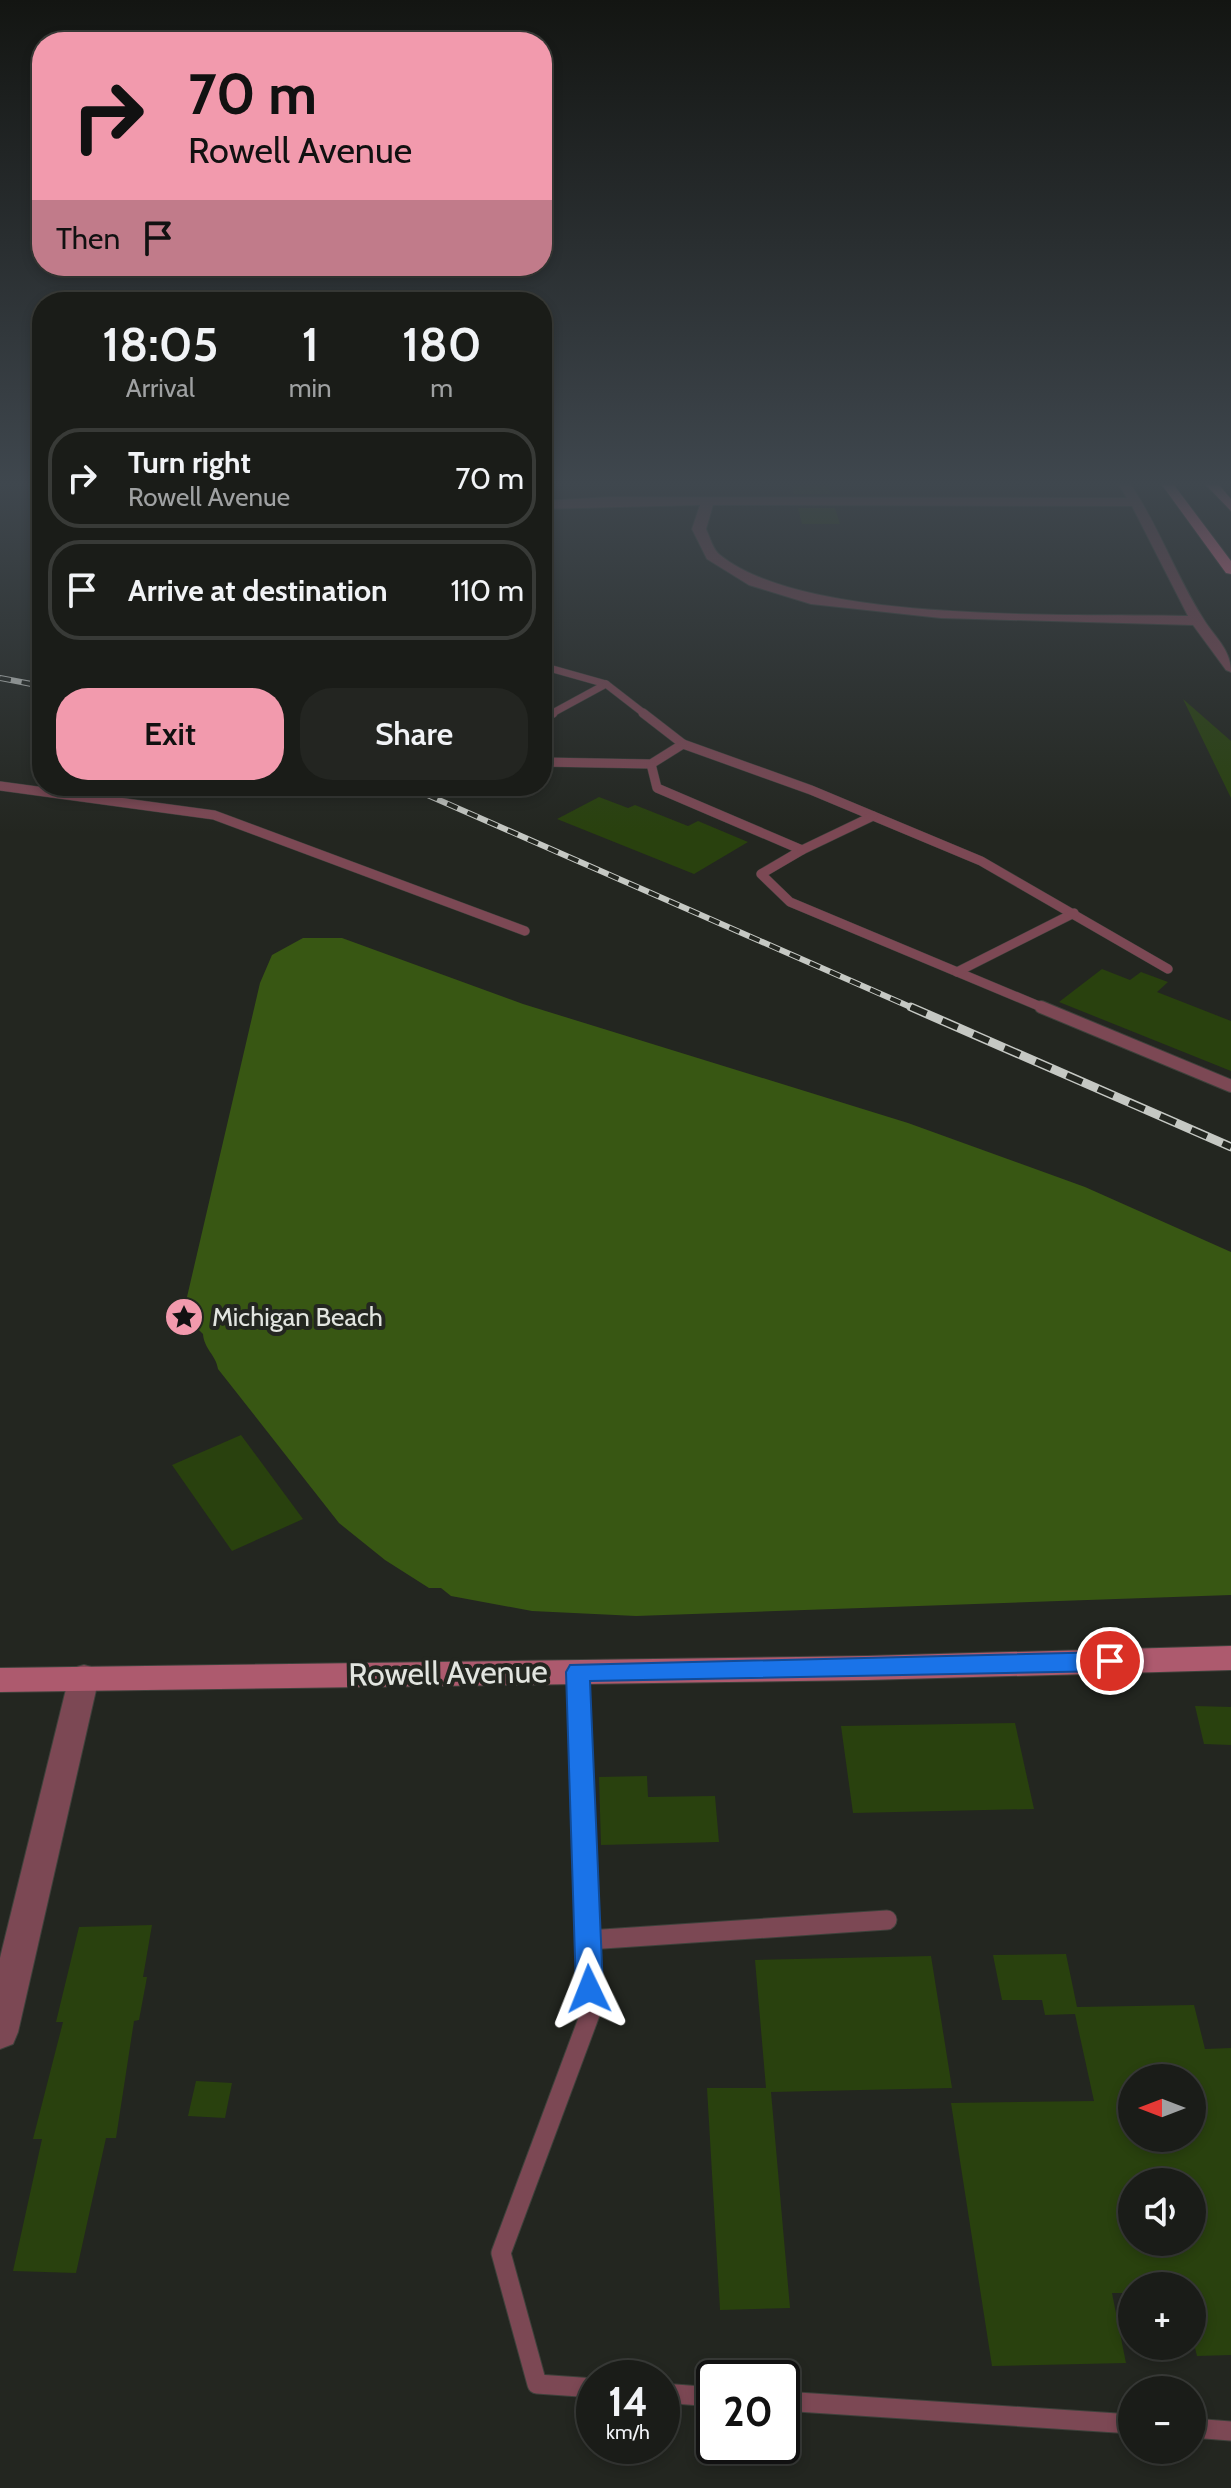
<!DOCTYPE html>
<html lang="en">
<head>
<meta charset="utf-8">
<style>
	body { margin:0; font-family:Cabin,sans-serif; background:#232521; color:#f1f3f6; height:100vh; display:flex; flex-direction:column; font-size:30px; white-space:nowrap }
	* { box-sizing:border-box; margin:0 }
	p { font-size:26px; color:#9fa1a2 }
	.icon { flex:none; width:44px; height:44px; fill:none; stroke:currentColor; stroke-width:2; stroke-linecap:round; stroke-linejoin:round }
	.map { position:relative; flex:1; overflow:hidden }
	.drawer { position:absolute; left:32px; top:292px; width:520px; height:504px; display:flex; flex-direction:column; background:#1a1c18; border-radius:32px; box-shadow:0 4px 12px #0003,0 0 0 2px #383a37 }
	.drawer>* { flex:none }
	.banner { position:absolute; left:32px; top:32px; width:520px; height:244px; border-radius:32px; box-shadow:0 4px 12px #0003,0 0 0 2px #383a37; background:#f29aad; color:#111; overflow:hidden }
	.needle { width:52px; rotate:270deg }
	.buttons { position:absolute; left:1118px; top:2064px; display:grid; gap:16px }
	.buttons a { display:grid; place-items:center; width:88px; height:88px; border-radius:50%; background:#1a1c18; box-shadow:0 4px 12px #0003,0 0 0 2px #383a37; font-size:40px }
	.speed { position:absolute; left:576px; top:2360px; display:flex; gap:16px; font-size:40px; font-weight:700; text-align:center }
	.speed>* { display:grid; place-content:center; width:104px; height:104px; border-radius:50%; background:#1a1c18; box-shadow:0 4px 12px #0003,0 0 0 2px #383a37; line-height:1 }
	.speed small { font-size:20px; font-weight:400 }
	.speed .limit { border:4px solid #111; border-radius:12px; background:#fff; color:#111 }
	.pin { position:absolute; display:grid; place-items:center; width:68px; height:68px; color:#fff; margin:-34px; border:4px solid #fff; border-radius:50%; box-shadow:0 2px 8px #0007 }
	.me { position:absolute; width:88px; margin:-44px; rotate:358deg; stroke-linejoin:round; filter:drop-shadow(0 0 6px #0008) }
	.turn { display:flex; align-items:center; gap:28px; height:168px; padding:0 24px; font-size:36px }
	.turn .icon { width:104px; height:104px; stroke-width:2.5 }
	.turn b { display:block; font-size:56px; line-height:68px }
	.then { display:flex; align-items:center; height:76px; padding:0 24px; background:#0003; gap:16px; font-size:30px }
	.eta { display:flex; justify-content:space-evenly; align-items:center; height:136px; text-align:center }
	.eta b { font-size:48px; font-weight:600; line-height:56px }
	.button { display:flex; gap:16px; margin-top:auto; padding:16px 24px }
	.button a { flex:1; height:92px; border-radius:32px; background:#f29aad; color:#111; font-size:32px; font-weight:600; line-height:92px; text-align:center }
	.button a+a { background:#232521; color:#f1f3f6 }
	ul { padding:0; list-style:none }
	li { display:flex; align-items:center; gap:24px; height:100px; margin:0 16px 12px; padding:0 8px; border:4px solid #383a37; border-radius:32px }
	li div { flex:1 }
	li b { display:block; font-size:30px }
	li em { font-style:normal }
	.map>svg:first-child { display:block }
	.water { fill:#385713 }
	.building { fill:#29410e; fill-rule:evenodd }
	.lines { fill:none; stroke-linecap:round; stroke-linejoin:round }
	.lane-far4-casing { stroke:#3e413b; stroke-width:8 }
	.lane-far3-casing { stroke:#3e413b; stroke-width:10 }
	.lane-far2-casing { stroke:#3e413b; stroke-width:14 }
	.lane-far1-casing { stroke:#3e413b; stroke-width:17 }
	.lane-casing { stroke:#3e413b; stroke-width:21 }
	.street-casing { stroke:#3e413b; stroke-width:2 }
	.secondary-casing { stroke:#3e413b; stroke-width:2 }
	.highway-casing { stroke:#3e413b; stroke-width:2 }
	.lane-far4 { stroke:#7c4854; stroke-width:7 }
	.lane-far3 { stroke:#7c4854; stroke-width:9 }
	.lane-far2 { stroke:#7c4854; stroke-width:12 }
	.lane-far1 { stroke:#7c4854; stroke-width:15 }
	.lane { stroke:#7c4854; stroke-width:19 }
	.street { fill:#7c4854; fill-rule:evenodd }
	.secondary { fill:#ad5a6e; fill-rule:evenodd }
	.highway { fill:#f47294; fill-rule:evenodd }
	.rail-far1-casing { stroke:#c5c8c3; stroke-width:6 }
	.rail-casing { stroke:#c5c8c3; stroke-width:9 }
	.rail-far1 { stroke:#232620; stroke-width:4; stroke-dasharray:11; stroke-linecap:butt }
	.rail { stroke:#232620; stroke-width:6; stroke-dasharray:17; stroke-linecap:butt }
	.route { fill:#1a73e8; stroke:#114b97; stroke-width:2 }
	.labels { text-anchor:middle; stroke-width:8; stroke-linejoin:round; paint-order:stroke }
	.poi-label { font-size:26px; fill:#e2e5e0; stroke:#232620; text-anchor:start }
	.near-street-label { font-size:32px; fill:#e2e5e0; stroke:#232620 }
</style>
</head>
<body>
<div class="map">
<svg width="1231" height="2488" viewBox="0 0 1231 2488">
	<rect width="100%" height="100%" fill="#232620"/>
	<path class="water" d="M303,938h39l181,66 385,119 177,64 146,65v343l-595,21 -104,-5 -81,-15 -10,-8h-12l-44,-28 -46,-37 -121,-154c-2,-14 -14,-20 -15,-35l-10,-10 -6,-27 73,-314 12,-28z"/>
	<g class="building">
		<polygon points="792,485 828,485 831,494 794,494"/>
		<polygon points="798,508 835,508 840,524 802,524"/>
		<polygon points="1183,699 1231,741 1231,798"/>
		<polygon points="599,797 628,808 635,805 688,826 698,821 748,842 694,874 557,819"/>
		<polygon points="1102,969 1130,980 1141,972 1168,982 1157,992 1231,1021 1231,1071 1059,1002"/>
		<polygon points="241,1435 303,1519 232,1551 172,1465"/>
		<polygon points="1195,1706 1231,1707 1231,1745 1204,1744"/>
		<polygon points="1015,1723 1034,1809 853,1813 841,1726"/>
		<polygon points="647,1776 648,1797 715,1796 719,1842 601,1845 599,1777"/>
		<polygon points="152,1925 143,1977 147,1977 139,2020 134,2021 116,2138 106,2138 76,2273 13,2271 42,2139 33,2139 63,2022 56,2022 79,1927"/>
		<path d="M1066,1954l11,53 117,-2 11,44 26,-1v307l-34,1 -5,-20v-50h-60v7h-20l14,70 -134,3 -41,-263 143,-2 -19,-87 -30,1 -3,-15h-40l-9,-45zM1132,2078h60v60h-60zM1132,2182h60v60h-60z"/>
		<polygon points="931,1956 952,2088 771,2092 790,2308 720,2310 707,2088 766,2088 755,1960"/>
		<polygon points="196,2081 232,2083 225,2118 188,2116"/>
	</g>
	<g class="lines">
		<g class="lane-far4-casing">
			<g id="lane-far4">
				<polyline points="542,666 606,684 549,715"/>
				<polyline points="606,684 646,715"/>
			</g>
		</g>
		<g class="lane-far3-casing">
			<g id="lane-far3">
				<polyline points="643,713 683,744"/>
				<polyline points="542,719 553,713"/>
				<polyline points="542,762 651,764 683,744 811,790 981,861 1168,969"/>
				<polyline points="651,764 657,788 802,850 761,874 790,902 1046,1009"/>
				<polyline points="0,786 214,815 525,931"/>
				<polyline points="802,850 873,816"/>
				<polyline points="957,972 1074,913"/>
			</g>
		</g>
		<g class="lane-far2-casing">
			<polyline id="lane-far2" points="1041,1007 1231,1086"/>
		</g>
		<g class="lane-far1-casing">
			<polyline id="lane-far1" points="578,1672 585,1869"/>
		</g>
		<g class="lane-casing">
			<g id="lane">
				<polyline points="585,1867 588,1940 887,1920"/>
				<polyline points="588,1940 590,2014 501,2253 537,2384 594,2388"/>
				<polyline points="662,2393 714,2397"/>
				<polyline points="782,2401 1132,2424"/>
				<polyline points="1192,2428 1231,2431"/>
			</g>
		</g>
		<g class="street-casing">
			<g id="street">
				<path d="M1119,485h12c29,43 46,94 75,138 11,16 25,28 25,49l-5,-2 -33,-45 -252,-7 -130,-14 -62,-19 -42,-26 -15,-30 8,-24 -158,4v-8l68,-4 517,1zM713,505l419,1 56,110c-114,-3 -382,9 -468,-61 -7,-5 -10,-18 -14,-26z"/>
				<polygon points="84,1665 95,1668 99,1677 18,2032 13,2044 0,2049 0,1958 69,1677 73,1668"/>
			</g>
		</g>
		<g class="secondary-casing">
			<polygon id="secondary" points="1231,1646 1231,1670 867,1680 0,1692 0,1668 867,1656"/>
		</g>
		<g class="highway-casing">
			<g id="highway">
				<polygon points="1162,485 1174,485 1231,561 1231,574 1226,573"/>
				<polygon points="1206,485 1219,485 1231,499 1231,511"/>
			</g>
		</g>
		<use href="#lane-far4" class="lane-far4"/>
		<use href="#lane-far3" class="lane-far3"/>
		<use href="#lane-far2" class="lane-far2"/>
		<use href="#lane-far1" class="lane-far1"/>
		<use href="#lane" class="lane"/>
		<use href="#street" class="street"/>
		<use href="#secondary" class="secondary"/>
		<use href="#highway" class="highway"/>
		<g class="rail-far1-casing">
			<g id="rail-far1">
				<polyline points="0,678 42,686"/>
				<polyline points="407,786 915,1009"/>
			</g>
		</g>
		<g class="rail-casing">
			<polyline id="rail" points="911,1007 1231,1147"/>
		</g>
		<use href="#rail-far1" class="rail-far1"/>
		<use href="#rail" class="rail"/>
	</g>
	<linearGradient id="sky" x2="0" y2="1"><stop stop-color="#131512"/><stop offset="0.58" stop-color="#3f474e"/><stop offset="1" stop-color="#3f474e" stop-opacity="0"/></linearGradient>
	<rect width="1231" height="833" fill="url(#sky)"/>
	<polygon class="route" points="1110,1652 1118,1655 1121,1661 1118,1668 1110,1671 590,1681 603,1989 599,1998 589,2002 580,1998 576,1989 566,1672 570,1665"/>
	<defs>
		<g id="sight-disc" transform="scale(2)"><circle r="9.5" fill="#f29aad" stroke="#232620"/><path d="M0-6L1.8-2.2L6-1.7L2.9 1.2L3.7 5.4L0 3.3L-3.7 5.4L-2.9 1.2L-6-1.7L-1.8-2.2Z" fill="#111"/></g>
	</defs>
	<g fill-rule="evenodd">
		<use href="#sight-disc" x="184" y="1317"/>
	</g>
	<g class="labels">
		<g class="poi-label">
			<text x="212" y="1326">Michigan Beach</text>
		</g>
		<g class="near-street-label">
			<text transform="translate(448 1673) rotate(-1)" y="11">Rowell Avenue</text>
		</g>
	</g>
</svg>
<div class="buttons">
<a><svg class="needle" viewBox="-14 -14 28 28"><path d="M0-13l5 13h-10z" fill="#e53935"/><path d="M0 13l5-13h-10z" fill="#9fa1a2"/></svg></a>
<a><svg class="icon" aria-label="sound" viewBox="0 0 24 24"><path d="M4 9h4l5-4v14l-5-4H4zM17 9q2 3 0 6"/></svg></a>
<a>+</a>
<a>−</a>
</div>
<div class="speed"><div>14<small>km/h</small></div><div class="limit">20</div></div>
<div class="pin" style="left:1110px;top:1661px;background:#d93025"><svg class="icon" aria-label="arrive" viewBox="0 0 24 24"><path d="M6 21V4h12l-3 4 3 4H6"/></svg></div>
<svg class="me" style="left:589px;top:1989px" viewBox="-20 -20 40 40"><path d="M0-17L14 15 0 8-14 15z" fill="#1a73e8" stroke="#fff" stroke-width="4"/></svg>
<div class="banner">
<div class="turn"><svg class="icon" aria-label="right" viewBox="0 0 24 24"><path d="M7 20v-9h11M14 6l5 5-5 5"/></svg><div><b>70 m</b>Rowell Avenue</div></div>
<div class="then">Then<svg class="icon" aria-label="arrive" viewBox="0 0 24 24"><path d="M6 21V4h12l-3 4 3 4H6"/></svg></div>
</div>
<section class="drawer">
<div class="eta">
<div><b>18:05</b><p>Arrival</p></div>
<div><b>1</b><p>min</p></div>
<div><b>180</b><p>m</p></div>
</div>
<ul>
<li><svg class="icon" aria-label="right" viewBox="0 0 24 24"><path d="M7 20v-9h11M14 6l5 5-5 5"/></svg><div><b>Turn right</b><p>Rowell Avenue</p></div><em>70 m</em></li>
<li><svg class="icon" aria-label="arrive" viewBox="0 0 24 24"><path d="M6 21V4h12l-3 4 3 4H6"/></svg><div><b>Arrive at destination</b></div><em>110 m</em></li>
</ul>
<div class="button"><a>Exit</a><a>Share</a></div>
</section>
</div>
</body>
</html>
